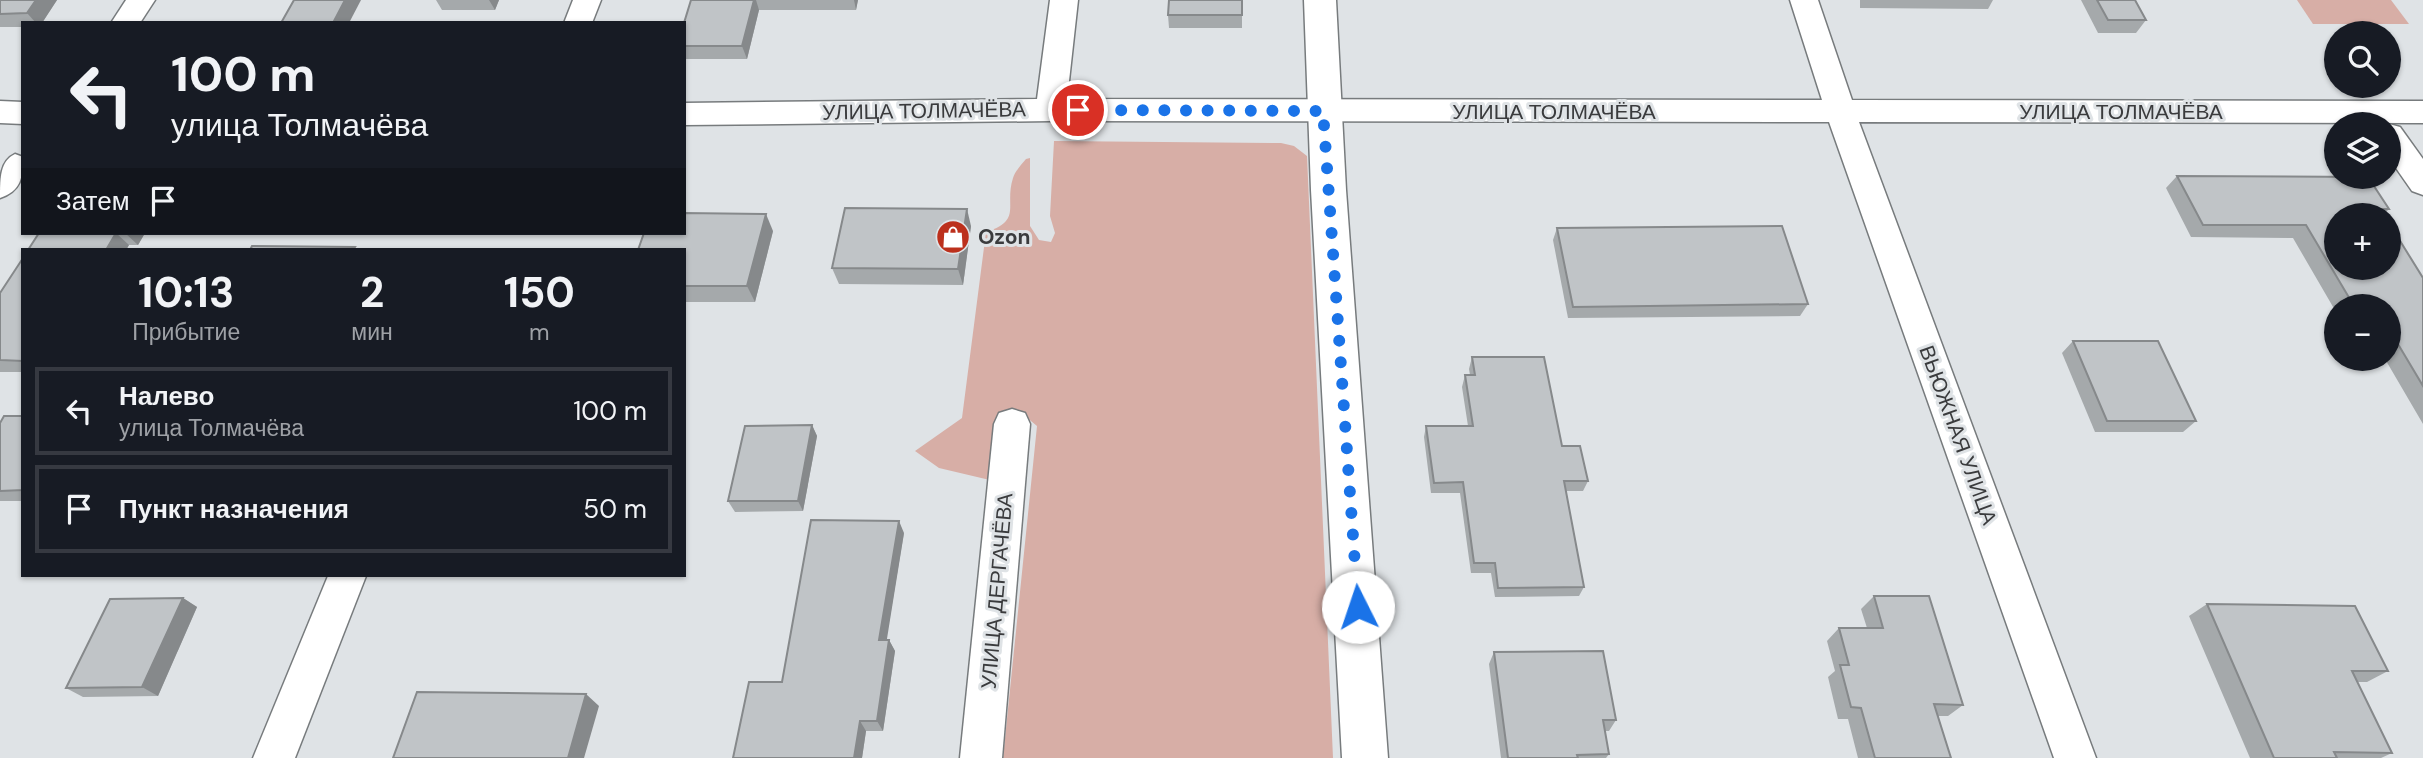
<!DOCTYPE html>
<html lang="ru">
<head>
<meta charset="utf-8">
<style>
	body { margin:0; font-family:"DM Sans",sans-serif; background:#20242c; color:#f1f3f6; height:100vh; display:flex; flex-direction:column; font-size:26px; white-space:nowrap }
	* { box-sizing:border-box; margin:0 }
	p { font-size:23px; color:#9ea1a6 }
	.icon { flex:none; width:38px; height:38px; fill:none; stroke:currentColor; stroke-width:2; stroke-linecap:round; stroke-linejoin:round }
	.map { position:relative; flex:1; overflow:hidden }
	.side { position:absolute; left:21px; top:248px; width:665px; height:329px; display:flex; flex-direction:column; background:#171b24; border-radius:0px; box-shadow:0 2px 5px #0004 }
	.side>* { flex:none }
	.hud { position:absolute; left:21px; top:21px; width:665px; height:214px; border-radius:0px; box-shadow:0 2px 5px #0004; background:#171b24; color:#f1f3f6; overflow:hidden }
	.tools { position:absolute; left:2324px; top:21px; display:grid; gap:14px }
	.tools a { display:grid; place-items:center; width:77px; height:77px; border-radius:50%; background:#171b24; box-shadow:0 2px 5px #0004; font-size:35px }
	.pin { position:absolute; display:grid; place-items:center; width:60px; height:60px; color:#fff; margin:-30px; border:4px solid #fff; border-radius:50%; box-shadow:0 2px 7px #0007 }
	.me { position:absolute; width:77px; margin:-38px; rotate:356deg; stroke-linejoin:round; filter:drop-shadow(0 0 5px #0008) }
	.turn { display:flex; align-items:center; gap:24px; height:147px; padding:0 35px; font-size:32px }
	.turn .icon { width:91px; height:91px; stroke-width:2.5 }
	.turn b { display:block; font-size:49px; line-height:60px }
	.then { display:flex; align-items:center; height:66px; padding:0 35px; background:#0003; gap:14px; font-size:26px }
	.eta { display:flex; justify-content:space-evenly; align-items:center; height:119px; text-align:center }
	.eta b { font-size:42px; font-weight:700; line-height:49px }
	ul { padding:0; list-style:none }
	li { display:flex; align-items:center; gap:21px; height:88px; margin:0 14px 10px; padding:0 21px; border:4px solid #363941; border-radius:0px }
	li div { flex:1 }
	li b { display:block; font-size:26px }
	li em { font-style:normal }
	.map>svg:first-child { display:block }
	.green { fill:#d7aea6 }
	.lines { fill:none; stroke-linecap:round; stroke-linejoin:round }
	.street-casing { stroke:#777b7d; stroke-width:3 }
	.secondary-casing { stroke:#777b7d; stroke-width:3 }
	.street { fill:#fff; fill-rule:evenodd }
	.secondary { fill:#fff; fill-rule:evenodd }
	.wall { fill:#a5a9ab }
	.shaded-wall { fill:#86898b }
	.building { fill:#c0c4c7; stroke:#86898b; stroke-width:2 }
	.route { stroke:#1a73e8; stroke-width:12; stroke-dasharray:0 21.6 }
	.labels { text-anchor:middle; stroke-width:6; stroke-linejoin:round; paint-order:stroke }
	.street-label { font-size:21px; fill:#3a3b3d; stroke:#dfe3e6 }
	.poi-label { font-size:21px; font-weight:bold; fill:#3a3b3d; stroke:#dfe3e6; text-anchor:start }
</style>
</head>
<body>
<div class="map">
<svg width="2423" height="758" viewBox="0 0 2423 758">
	<rect width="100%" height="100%" fill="#dfe3e6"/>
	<g class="green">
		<polygon points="2297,0 2391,0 2409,24 2313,24"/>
		<path d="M1054,141l227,2 13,3 13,10 26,602h-330l34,-332 -12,-10 -31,65 -55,-13 -24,-17 47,-33 24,-186c37,-12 18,-26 27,-54 2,-7 9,-14 13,-19l4,-1v68l9,14 12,2 4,-9 -5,-17z"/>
	</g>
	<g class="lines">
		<g class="street-casing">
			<g id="street">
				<polygon points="126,0 155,0 140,23 111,23"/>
				<polygon points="573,0 601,0 592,23 564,23"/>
				<polygon points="1050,0 1078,0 1067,99 1822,100 1790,0 1818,0 1852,100 2423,101 2423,123 1859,122 2096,758 2054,758 1829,122 1051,121 684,125 684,103 1037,99"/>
				<polygon points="0,101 23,102 23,124 0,123"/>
				<polygon points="2388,124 2389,124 2400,127 2423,159 2423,195 2412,191 2389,158"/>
				<path d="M15,154l8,3c0,20 -2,34 -23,41 0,-20 0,-37 15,-44z"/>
				<polygon points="1012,409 1025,413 1030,424 1002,758 960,758 994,424 999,413"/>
				<polygon points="328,576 366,576 295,758 253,758"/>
			</g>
		</g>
		<g class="secondary-casing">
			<polygon id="secondary" points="1304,0 1336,0 1346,190 1388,758 1342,758 1311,190"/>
		</g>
		<use href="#street" class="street"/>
		<use href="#secondary" class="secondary"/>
	</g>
	<g class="wall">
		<polygon points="0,0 57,0 42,23 23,23 23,27 0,27"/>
		<polygon points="436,0 499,0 495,10 442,10"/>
		<polygon points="691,0 858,0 856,10 759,10 747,59 684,59 684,23"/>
		<polygon points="1242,0 1242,28 1169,28 1168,15"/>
		<polygon points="1860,0 1993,0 1988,9 1860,8"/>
		<polygon points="2081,0 2135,0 2146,20 2136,33 2098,33"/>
		<polygon points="2177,176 2389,209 2384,214 2423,278 2423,424 2385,359 2389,359 2389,306 2336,306 2336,312 2293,238 2191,237 2166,188"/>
		<polygon points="971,226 963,285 839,284 832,268"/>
		<polygon points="1557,228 1808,304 1800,316 1568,318 1553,240"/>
		<polygon points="773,231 755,302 684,302 684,250"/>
		<polygon points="39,233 145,233 138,245 129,245 126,250 28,250"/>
		<polygon points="23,258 23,372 0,372 0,293"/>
		<polygon points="2073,341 2196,421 2183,432 2095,432 2062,353"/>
		<polygon points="1472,357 1562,446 1588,481 1583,491 1566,491 1584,587 1579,596 1495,597 1491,573 1471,573 1460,493 1431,493 1424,437 1426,426 1468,426 1462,387 1465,375 1470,375 1469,369"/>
		<polygon points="23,416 23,501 0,501 0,423"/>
		<polygon points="812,425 817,436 803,511 735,512 728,501"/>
		<polygon points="904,533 886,640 889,640 895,651 883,731 866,731 862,758 733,758"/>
		<polygon points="1874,596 1963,705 1948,716 1938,716 1951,758 1858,758 1848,719 1838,719 1828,677 1835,671 1827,641 1839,628 1867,628 1861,609"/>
		<polygon points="183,598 197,607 158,696 83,697 66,688"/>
		<polygon points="2207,604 2388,671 2367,682 2357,682 2392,753 2381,758 2250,758 2189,616"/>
		<polygon points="1494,652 1616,720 1609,731 1605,731 1609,754 1606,758 1501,758 1489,664"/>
	</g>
	<g class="shaded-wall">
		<polygon points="36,0 57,0 42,23 36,23 27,13"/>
		<polygon points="345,0 361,0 349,23 333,23"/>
		<polygon points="489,0 499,0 495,10"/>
		<polygon points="754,0 756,0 759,10 747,59 742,46"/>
		<polygon points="854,0 858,0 856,10"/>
		<polygon points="967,209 971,226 963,285 958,269"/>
		<polygon points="766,214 773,231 755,302 747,286"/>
		<polygon points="116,233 129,245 126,250 106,250"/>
		<polygon points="125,233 145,233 138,245"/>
		<polygon points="812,425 817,436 803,511 798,501"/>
		<polygon points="899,521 904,533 885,651 879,640"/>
		<polygon points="183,598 197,607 158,696 142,687"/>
		<polygon points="889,640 895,651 883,731 877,721"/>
		<polygon points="586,694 599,706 584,758 568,758"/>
		<polygon points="860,721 866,731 862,758 854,758"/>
	</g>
	<g class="building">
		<polygon points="0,0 36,0 27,13 0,14"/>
		<polygon points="294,0 345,0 333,23 281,23"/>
		<polygon points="691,0 754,0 742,46 684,46 684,23"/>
		<polygon points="1169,0 1242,0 1242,15 1168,15"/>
		<polygon points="2097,0 2135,0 2146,20 2108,20"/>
		<polygon points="2177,176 2368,177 2389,209 2380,209 2384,215 2336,215 2336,268 2389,268 2389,223 2423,278 2423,386 2389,329 2389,306 2354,306 2306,225 2203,225"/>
		<polygon points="845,208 967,209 958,269 832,268"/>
		<polygon points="684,213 766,214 747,286 684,286 684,250 638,250 644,233 684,233"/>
		<polygon points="1782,226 1808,304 1573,307 1557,228"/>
		<polygon points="39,233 125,233 116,233 106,250 28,250"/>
		<polygon points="252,246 355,247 353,250 250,250"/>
		<polygon points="23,258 23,361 0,360 0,293"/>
		<polygon points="2073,341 2158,341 2196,421 2107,421"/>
		<polygon points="1472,357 1544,357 1562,446 1580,446 1588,481 1564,481 1584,587 1498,588 1495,563 1474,563 1463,482 1434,483 1426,426 1473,426 1465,375 1475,375"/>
		<polygon points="4,416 23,416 23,490 0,491 0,423"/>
		<polygon points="812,425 798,501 728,501 745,426"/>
		<polygon points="811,520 899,521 879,640 889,640 877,721 860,721 854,758 733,758 749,682 782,682"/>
		<polygon points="1874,596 1929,596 1963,705 1934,704 1951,758 1875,758 1861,708 1851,707 1840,665 1849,665 1839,628 1883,628"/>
		<polygon points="183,598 142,687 66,688 110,599"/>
		<polygon points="2207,604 2355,606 2388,671 2352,671 2392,753 2334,752 2337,758 2274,758"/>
		<polygon points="1603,651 1616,720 1603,720 1609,754 1577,755 1578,758 1508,758 1494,652"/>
		<polygon points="417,692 586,694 568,758 393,758"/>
	</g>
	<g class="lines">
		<polyline class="route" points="1078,110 1323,111 1358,607"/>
	</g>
	<defs>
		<g id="shop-disc" transform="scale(1.75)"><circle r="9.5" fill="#bc301c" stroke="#dfe3e6"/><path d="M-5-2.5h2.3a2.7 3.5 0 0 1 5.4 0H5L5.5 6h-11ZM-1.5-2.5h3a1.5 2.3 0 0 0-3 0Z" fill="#fff"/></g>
	</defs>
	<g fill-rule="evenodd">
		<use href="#shop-disc" x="953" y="237"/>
	</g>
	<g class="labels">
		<g class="street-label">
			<text transform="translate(924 111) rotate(-1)" y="7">УЛИЦА ТОЛМАЧЁВА</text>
			<text x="1554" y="119">УЛИЦА ТОЛМАЧЁВА</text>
			<text x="2121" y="119">УЛИЦА ТОЛМАЧЁВА</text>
			<text transform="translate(1958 435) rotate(70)" y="7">ВЬЮЖНАЯ УЛИЦА</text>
			<text transform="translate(997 591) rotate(-85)" y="7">УЛИЦА ДЕРГАЧЁВА</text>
		</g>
		<g class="poi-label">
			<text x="978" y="244">Ozon</text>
		</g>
	</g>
</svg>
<div class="tools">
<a><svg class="icon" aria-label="search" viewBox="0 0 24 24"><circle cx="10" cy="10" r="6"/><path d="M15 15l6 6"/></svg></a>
<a><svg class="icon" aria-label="layers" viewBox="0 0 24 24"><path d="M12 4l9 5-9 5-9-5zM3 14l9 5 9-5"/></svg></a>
<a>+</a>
<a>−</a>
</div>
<div class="pin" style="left:1078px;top:110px;background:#d93025"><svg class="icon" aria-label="arrive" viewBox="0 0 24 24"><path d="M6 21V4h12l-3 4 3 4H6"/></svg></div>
<svg class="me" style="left:1358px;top:607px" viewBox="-20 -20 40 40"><circle r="19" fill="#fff"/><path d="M0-13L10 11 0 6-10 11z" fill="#1a73e8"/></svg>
<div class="hud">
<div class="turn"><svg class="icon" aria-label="left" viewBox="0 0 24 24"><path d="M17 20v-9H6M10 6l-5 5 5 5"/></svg><div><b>100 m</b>улица Толмачёва</div></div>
<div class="then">Затем<svg class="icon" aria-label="arrive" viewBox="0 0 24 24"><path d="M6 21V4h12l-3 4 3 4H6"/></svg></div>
</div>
<section class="side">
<div class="eta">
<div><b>10:13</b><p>Прибытие</p></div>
<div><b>2</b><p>мин</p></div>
<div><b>150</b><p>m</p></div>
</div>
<ul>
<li><svg class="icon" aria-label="left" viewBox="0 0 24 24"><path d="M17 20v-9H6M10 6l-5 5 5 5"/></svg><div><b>Налево</b><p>улица Толмачёва</p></div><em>100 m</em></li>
<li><svg class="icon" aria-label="arrive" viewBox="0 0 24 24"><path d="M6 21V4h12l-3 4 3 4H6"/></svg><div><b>Пункт назначения</b></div><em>50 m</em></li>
</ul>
</section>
</div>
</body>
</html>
